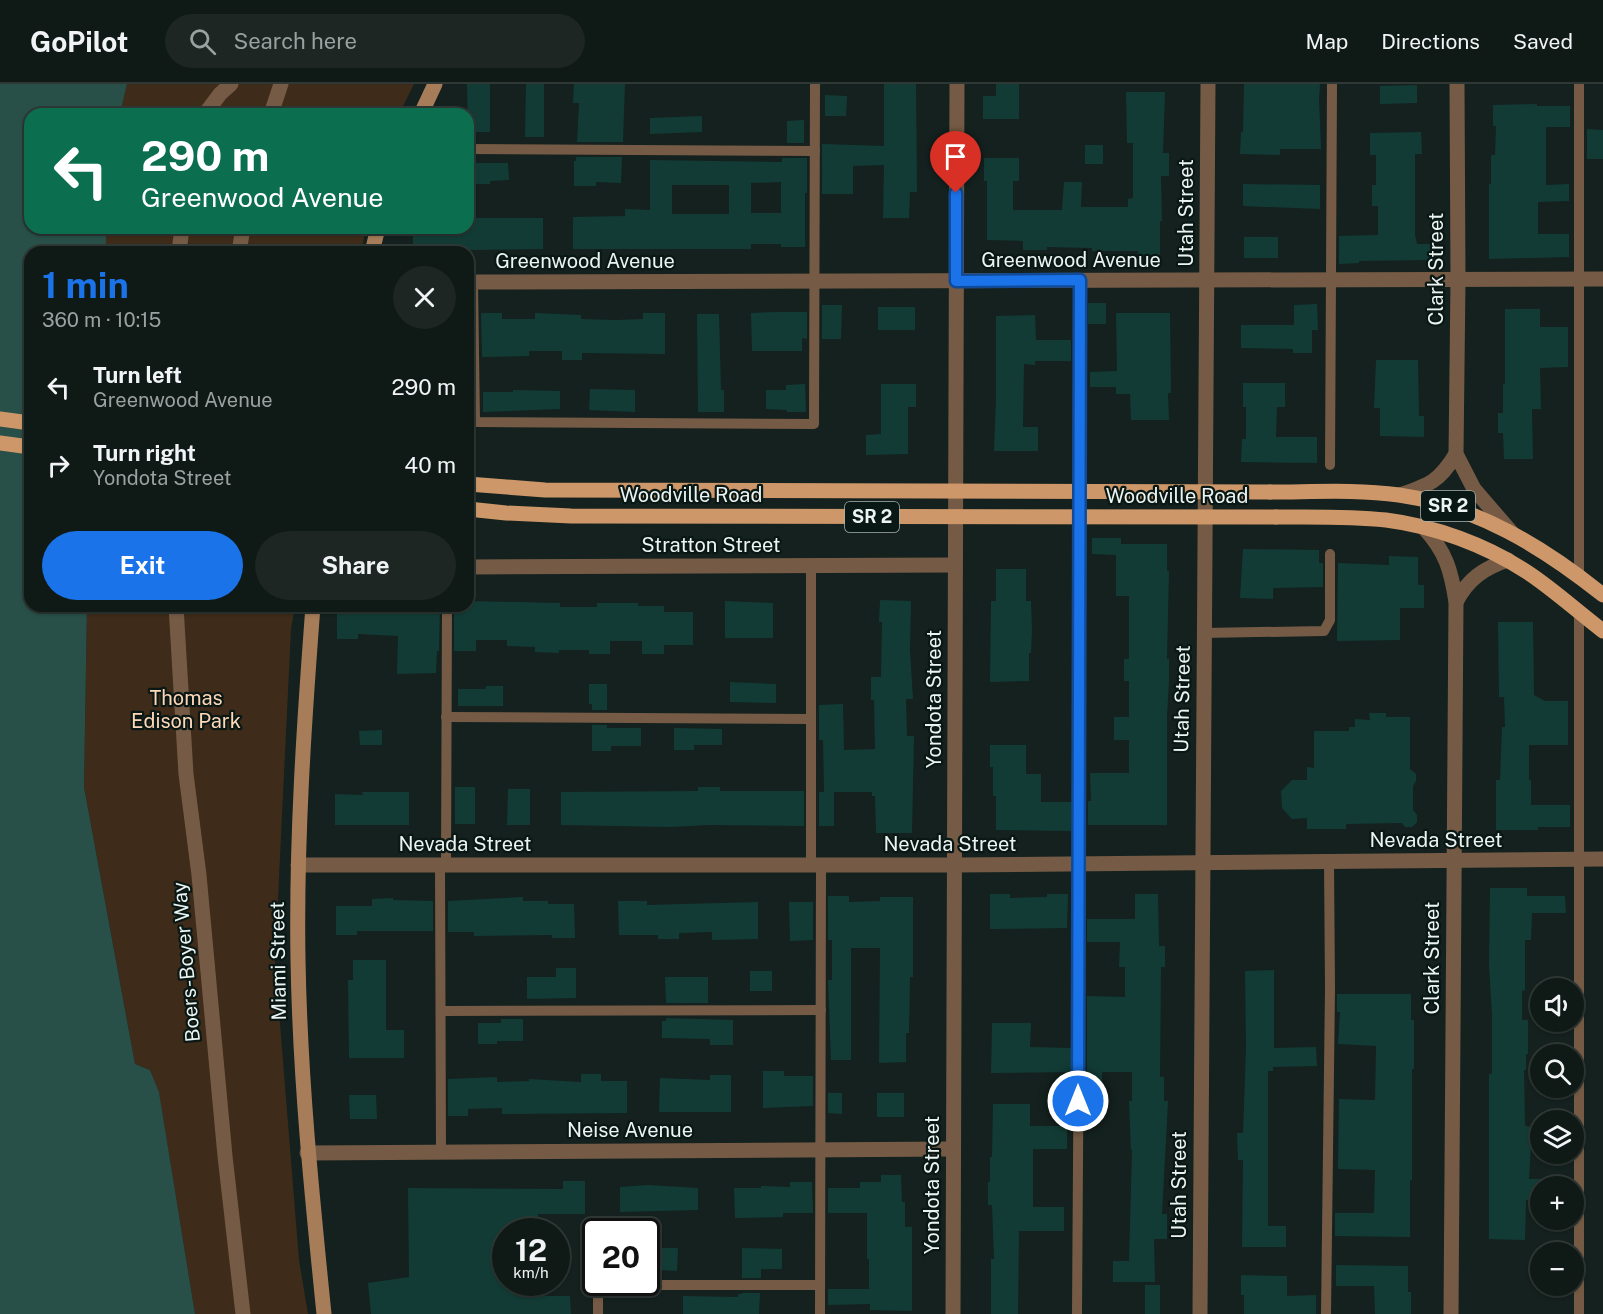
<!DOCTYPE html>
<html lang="en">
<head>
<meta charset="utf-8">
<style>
	body { margin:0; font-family:"Public Sans",sans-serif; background:#1d2623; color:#f1f3f6; height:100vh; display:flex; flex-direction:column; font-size:22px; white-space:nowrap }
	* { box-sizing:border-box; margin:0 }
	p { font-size:20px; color:#9ba0a1 }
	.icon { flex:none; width:33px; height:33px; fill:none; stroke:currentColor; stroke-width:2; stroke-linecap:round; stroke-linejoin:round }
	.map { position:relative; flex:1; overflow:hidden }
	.panel { position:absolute; left:24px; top:162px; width:450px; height:366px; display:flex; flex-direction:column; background:#0f1916; border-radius:18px; box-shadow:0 2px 4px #0004,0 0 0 2px #2f3835 }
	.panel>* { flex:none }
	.hud { position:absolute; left:24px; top:24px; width:450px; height:126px; border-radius:18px; box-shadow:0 2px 4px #0004,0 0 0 2px #2f3835; background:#0b6e4f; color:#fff; overflow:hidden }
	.buttons { position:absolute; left:1530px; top:894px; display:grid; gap:12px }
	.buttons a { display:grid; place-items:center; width:54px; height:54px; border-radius:50%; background:#0f1916; box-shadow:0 2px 4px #0004,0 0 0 2px #2f3835; font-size:30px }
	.speed { position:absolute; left:492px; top:1134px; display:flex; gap:12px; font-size:30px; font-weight:700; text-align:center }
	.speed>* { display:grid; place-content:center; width:78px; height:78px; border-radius:50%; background:#0f1916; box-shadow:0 2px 4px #0004,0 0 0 2px #2f3835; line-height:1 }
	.speed small { font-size:15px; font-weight:400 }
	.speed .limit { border:3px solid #111; border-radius:9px; background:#fff; color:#111 }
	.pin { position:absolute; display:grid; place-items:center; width:51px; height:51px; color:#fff; margin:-62px -26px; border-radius:50% 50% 50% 0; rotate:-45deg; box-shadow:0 0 6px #0007 }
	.pin .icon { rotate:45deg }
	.me { position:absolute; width:66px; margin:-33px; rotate:0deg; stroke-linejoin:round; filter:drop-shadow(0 0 4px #0008) }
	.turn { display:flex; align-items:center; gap:21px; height:126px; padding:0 18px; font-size:27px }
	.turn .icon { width:78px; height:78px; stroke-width:2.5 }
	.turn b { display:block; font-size:42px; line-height:51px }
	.round { display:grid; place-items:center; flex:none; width:63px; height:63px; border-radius:32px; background:#1d2623 }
	.headline { display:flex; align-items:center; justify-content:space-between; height:102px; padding:0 18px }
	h1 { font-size:36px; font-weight:700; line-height:45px; color:#1a73e8 }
	.action { display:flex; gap:12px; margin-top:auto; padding:12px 18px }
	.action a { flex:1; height:69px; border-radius:36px; background:#1a73e8; color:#fff; font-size:24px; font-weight:700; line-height:69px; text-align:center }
	.action a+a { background:#1d2623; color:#f1f3f6 }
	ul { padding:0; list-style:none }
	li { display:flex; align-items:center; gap:18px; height:78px; padding:0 18px }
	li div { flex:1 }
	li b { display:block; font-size:22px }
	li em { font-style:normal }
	header { display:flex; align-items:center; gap:36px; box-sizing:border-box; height:84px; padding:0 30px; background:#0f1916; border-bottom:2px solid #2f3835 }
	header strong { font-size:28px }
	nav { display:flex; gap:33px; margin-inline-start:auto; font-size:21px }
	.search { width:420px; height:54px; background:#1d2623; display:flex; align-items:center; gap:15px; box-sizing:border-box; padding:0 21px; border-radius:33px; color:#9ba0a1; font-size:22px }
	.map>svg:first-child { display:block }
	.green { fill:#3f2b19 }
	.water { fill:#285049 }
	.building { fill:#133b35; fill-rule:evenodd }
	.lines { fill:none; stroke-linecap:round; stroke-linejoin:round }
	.lane { stroke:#755b45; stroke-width:10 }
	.street { stroke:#755b45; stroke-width:15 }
	.secondary { stroke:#a77d59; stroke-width:15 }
	.primary { stroke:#ce9769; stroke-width:15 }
	.primary-bridge { stroke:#ce9769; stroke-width:15 }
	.route-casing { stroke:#114b97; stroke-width:15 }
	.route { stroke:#1a73e8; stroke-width:10 }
	.labels { text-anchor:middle; stroke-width:4.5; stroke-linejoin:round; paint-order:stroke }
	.shield { fill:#0a1815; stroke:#a8b2b0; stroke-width:1.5 }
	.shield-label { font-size:18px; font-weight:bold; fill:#ecf4f2 }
	.street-label { font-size:20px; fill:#ecf4f2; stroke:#0a1815 }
	.park-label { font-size:20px; fill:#ffd7b7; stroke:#0a1815 }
</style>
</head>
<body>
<header>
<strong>GoPilot</strong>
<div class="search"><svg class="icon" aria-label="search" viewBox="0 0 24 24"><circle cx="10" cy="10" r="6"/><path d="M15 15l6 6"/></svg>Search here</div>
<nav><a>Map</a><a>Directions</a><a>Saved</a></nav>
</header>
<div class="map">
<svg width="1603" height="1230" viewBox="0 0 1603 1230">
	<rect width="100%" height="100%" fill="#14211e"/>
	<g class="green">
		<polygon points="127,0 414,0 399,30 120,30"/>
		<polygon points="106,144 366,144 361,168 106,168"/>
		<polygon points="87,522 295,522 291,545 275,877 299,1176 308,1230 195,1230 159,1009 150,986 135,980 84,703"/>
	</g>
	<polygon class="water" points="0,0 127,0 120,30 30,30 30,144 106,144 106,168 30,168 30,522 87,522 84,703 135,980 150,986 159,1008 195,1230 0,1230"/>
	<g class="building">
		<polygon points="467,0 490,0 490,48 468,48"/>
		<polygon points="526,0 544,0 544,53 525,53"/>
		<polygon points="574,0 625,0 623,58 577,58 579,19 573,19"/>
		<polygon points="884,0 916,0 917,108 910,108 909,134 883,134 884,81 853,82 853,110 822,110 822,60 884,62"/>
		<polygon points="996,0 1019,0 1019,35 983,35 983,12 996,12"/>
		<polygon points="1244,0 1320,0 1319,15 1321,65 1280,65 1280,71 1240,70 1241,48 1243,48"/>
		<polygon points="1417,1 1417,19 1380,20 1380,2"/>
		<polygon points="1126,8 1165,8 1163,69 1169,69 1169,92 1161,92 1162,137 1160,137 1160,171 1138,171 1138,167 1092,167 1092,164 1047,163 1047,166 1023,166 1023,157 987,156 987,97 984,97 984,74 1019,74 1019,97 1013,97 1013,126 1062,126 1064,98 1082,98 1081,123 1128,123 1128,115 1133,114 1133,59 1127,59"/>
		<polygon points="825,11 847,12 846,32 825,32"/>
		<polygon points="1537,20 1537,22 1570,22 1570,43 1546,43 1546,101 1569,100 1569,117 1538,118 1538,150 1569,150 1569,173 1489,175 1489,100 1491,100 1491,71 1495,71 1496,42 1493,42 1493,21"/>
		<polygon points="702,32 702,48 650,50 650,34"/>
		<polygon points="804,36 804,59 787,59 787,37"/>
		<polygon points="1587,45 1603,46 1603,75 1587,75"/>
		<polygon points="1421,48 1422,70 1415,70 1415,151 1417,160 1430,160 1430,176 1359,177 1359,179 1339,180 1339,152 1378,151 1378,122 1372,122 1372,101 1376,101 1376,71 1370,71 1370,49"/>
		<rect x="1085" y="61" width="18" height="19"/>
		<polygon points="576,73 622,73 621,99 596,98 596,102 574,102 574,77 576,77"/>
		<path d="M782,74h25v35h-2v54h-24v-3h-30v5h-178v-32l52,-1v-7l25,1v-50l132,2zM781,98v31h-30v-30zM672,101h57v29h-57z"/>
		<polygon points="468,79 508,79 509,96 490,97 490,100 468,100"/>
		<polygon points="1243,100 1320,101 1320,125 1243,122"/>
		<polygon points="471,134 543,134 543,165 472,166 413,163 413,144 471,144"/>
		<rect x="1244" y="153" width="34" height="21"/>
		<rect x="1088" y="219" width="18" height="21"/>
		<polygon points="1317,220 1318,246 1312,246 1312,269 1293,269 1293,265 1241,264 1241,241 1294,241 1294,221"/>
		<polygon points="822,221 842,221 841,255 822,255"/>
		<rect x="878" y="223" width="37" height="23"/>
		<polygon points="1505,225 1540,225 1540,243 1568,243 1568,283 1540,284 1541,325 1532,325 1533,375 1504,375 1503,349 1498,349 1498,329 1503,329 1503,300 1505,300"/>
		<polygon points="779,228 807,228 807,255 802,254 802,267 752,267 751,229"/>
		<polygon points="481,229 502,229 502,235 535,235 535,229 581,231 581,235 616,236 643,235 643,229 665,229 665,270 582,269 582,276 562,276 562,267 529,267 529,272 482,273"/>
		<polygon points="1116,229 1170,229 1171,309 1168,309 1169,336 1131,336 1130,310 1116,310 1116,303 1090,303 1090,288 1117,287"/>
		<polygon points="697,230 719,230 721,306 724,306 724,328 698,328"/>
		<polygon points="1035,231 1036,256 1071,256 1071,277 1035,277 1035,281 1024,280 1023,343 1038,343 1038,367 994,367 996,315 996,232"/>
		<polygon points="1376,276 1418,276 1419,332 1424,332 1424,353 1380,352 1380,324 1374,324"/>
		<polygon points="1243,299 1285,299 1285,323 1277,323 1276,353 1317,353 1317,379 1241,378 1242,355 1246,355 1246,323 1243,323"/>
		<polygon points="805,300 806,328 787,328 787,326 766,325 766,306 786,306 786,301"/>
		<polygon points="881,300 916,300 916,323 908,323 908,370 866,371 866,351 881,350"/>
		<polygon points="590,305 635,306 635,328 589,326"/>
		<polygon points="513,306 560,307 560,325 483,328 483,308 513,308"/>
		<polygon points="1092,454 1121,454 1121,460 1167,460 1167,487 1169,487 1167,575 1169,575 1169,597 1167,633 1167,741 1088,741 1088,717 1091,717 1090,689 1129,689 1129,656 1114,656 1114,633 1129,633 1129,597 1124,597 1124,575 1129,575 1129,512 1116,512 1116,471 1092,470"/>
		<polygon points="1243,465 1319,466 1319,479 1323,479 1323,503 1273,504 1273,515 1240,514"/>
		<polygon points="1389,472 1418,473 1418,501 1424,501 1424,524 1400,524 1400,556 1337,557 1338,479 1389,481"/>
		<polygon points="996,485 1026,485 1026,517 1031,517 1032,546 1031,569 1029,569 1029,597 990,598 991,517 996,517"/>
		<polygon points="880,516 911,517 910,566 913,615 906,615 907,652 914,652 912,749 876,749 875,712 872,712 872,708 834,708 834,742 819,742 819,708 824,708 823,656 819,656 819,621 843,620 844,666 875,665 874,616 871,616 871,593 881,593 882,538 879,538"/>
		<polygon points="468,517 560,519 560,523 597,523 597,519 638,519 638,522 664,522 664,528 693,528 693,561 664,561 664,570 642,570 642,557 610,557 610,570 589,570 589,566 559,566 559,569 535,568 535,563 507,562 507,556 476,556 476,567 454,567 454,522 468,522"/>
		<polygon points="725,517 773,519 773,554 725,554"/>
		<polygon points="337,522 440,522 439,567 437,567 436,589 397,590 398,552 358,550 358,555 337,555"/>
		<polygon points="1498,538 1533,538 1534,611 1545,617 1568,617 1568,661 1529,661 1529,696 1531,696 1531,721 1570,721 1570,743 1538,743 1538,746 1496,746 1496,696 1500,696 1502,643 1505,643 1504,613 1499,613"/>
		<polygon points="730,598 776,600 776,619 730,618"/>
		<polygon points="589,600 607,600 607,626 592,626 592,620 589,620"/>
		<polygon points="486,602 503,602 503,622 458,622 458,605 486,605"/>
		<polygon points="1369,629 1386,629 1386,633 1410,633 1410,685 1416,690 1416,697 1413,702 1413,726 1417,731 1417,738 1412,743 1405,743 1402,739 1346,740 1346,745 1307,745 1307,734 1292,735 1282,724 1281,707 1292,696 1307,696 1307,683 1314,684 1314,647 1349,647 1349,643 1355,643 1355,635 1370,636"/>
		<polygon points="592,641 607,641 607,644 641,644 641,662 611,662 611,667 592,667"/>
		<polygon points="674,644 722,645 722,661 694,661 694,666 674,666"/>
		<polygon points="382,646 382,661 360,661 359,647"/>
		<polygon points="990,661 1026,661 1026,690 1041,690 1041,718 1072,718 1071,747 996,746 996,712 993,712 993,683 990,683"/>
		<rect x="455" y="703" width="20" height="37"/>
		<polygon points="698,703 720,703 720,707 804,707 804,742 709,741 670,743 561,741 561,708 698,707"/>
		<polygon points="508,705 530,705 530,741 507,741"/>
		<polygon points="362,708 409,708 409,741 335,741 335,710 363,711"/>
		<polygon points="1490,804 1527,804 1527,812 1565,812 1566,829 1532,829 1531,856 1525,856 1525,906 1522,907 1522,936 1528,936 1528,970 1526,970 1526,986 1524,986 1525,1042 1532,1043 1529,1095 1540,1095 1540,1116 1526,1116 1525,1156 1489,1155 1489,990 1492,990 1492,932 1489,881"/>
		<polygon points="990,810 1010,810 1010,814 1047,813 1047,810 1068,810 1067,844 990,845"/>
		<polygon points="1135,810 1158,810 1159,862 1165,862 1165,883 1161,883 1160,993 1164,993 1164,1017 1168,1017 1162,1130 1167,1130 1167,1155 1154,1155 1155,1198 1113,1198 1113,1177 1129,1177 1132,1066 1131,1066 1129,1017 1132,1017 1132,988 1102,988 1103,1014 1087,1014 1087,912 1125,913 1125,883 1119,883 1120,858 1087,858 1087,835 1135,835"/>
		<polygon points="828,812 849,812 849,818 880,817 880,813 913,813 913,893 910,893 909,949 906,949 906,978 879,979 880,864 851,864 851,976 831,976 828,896 832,896 832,856 828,856"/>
		<polygon points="523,813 523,817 548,817 548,820 574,820 575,854 552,854 552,851 474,852 474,848 448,848 448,817"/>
		<polygon points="393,814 393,816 433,817 433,847 357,847 357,851 336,851 336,822 372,822 372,815"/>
		<polygon points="618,817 647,817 647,821 758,818 758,855 712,856 712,848 679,849 679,855 658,855 658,851 619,851"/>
		<polygon points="789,818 813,818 813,856 790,857"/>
		<polygon points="353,876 386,876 386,946 404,946 404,974 349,974 348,896 353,896"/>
		<polygon points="556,884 576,884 576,914 527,915 527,893 556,893"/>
		<polygon points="1274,886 1274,964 1316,963 1317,982 1273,983 1273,987 1268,987 1268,1142 1286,1142 1286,1163 1242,1163 1243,1076 1238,1076 1237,1049 1243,1049 1246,964 1245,887"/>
		<rect x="750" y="887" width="22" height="20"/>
		<polygon points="665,893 708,893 708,919 666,919"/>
		<polygon points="1337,910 1411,910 1411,936 1414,936 1414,985 1412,985 1412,1096 1410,1096 1410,1153 1335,1152 1335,1129 1374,1129 1375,1086 1338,1085 1339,1015 1375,1016 1376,962 1338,960 1340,928 1337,928"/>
		<polygon points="666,934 733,936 733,961 710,961 710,955 662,954 662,937 666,937"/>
		<polygon points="501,935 523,935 523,957 497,957 497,960 478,960 478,939 501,939"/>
		<polygon points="992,939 1031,939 1030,963 1071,964 1071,988 991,989"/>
		<polygon points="763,987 784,987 784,992 813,992 813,1022 763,1024"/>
		<polygon points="581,990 601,990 601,997 627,997 627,1029 502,1030 502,1024 468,1025 468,1032 448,1032 448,995 497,993 497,998 529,997 529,995 581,998"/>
		<polygon points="710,991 731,991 731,1028 659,1028 660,994 710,996"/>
		<polygon points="828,1009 842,1009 842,1030 828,1029"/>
		<rect x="877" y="1009" width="27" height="24"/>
		<polygon points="349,1011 376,1011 377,1035 350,1035"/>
		<polygon points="993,1020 1030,1020 1030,1042 1067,1042 1067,1065 1033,1065 1033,1123 1064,1123 1064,1147 1019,1147 1018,1230 991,1230 991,1175 994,1175 992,1121 988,1121 988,1098 990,1098 990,1073 992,1073"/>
		<polygon points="881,1091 901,1091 902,1118 905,1118 905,1143 912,1143 912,1227 870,1226 870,1220 828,1221 828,1205 869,1205 869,1175 867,1175 867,1129 828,1129 828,1104 860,1104 860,1098 881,1098"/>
		<polygon points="563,1097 585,1097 585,1130 538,1130 538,1148 506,1148 506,1198 538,1198 538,1212 570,1212 571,1230 371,1230 368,1199 409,1193 408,1104 563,1105"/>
		<polygon points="790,1098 812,1098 813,1129 783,1129 783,1133 735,1134 734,1104 761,1104 761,1102 790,1103"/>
		<polygon points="648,1101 698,1104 698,1126 620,1128 620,1103"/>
		<polygon points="658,1164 678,1164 677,1187 658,1186"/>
		<polygon points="742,1164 782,1165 782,1185 761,1185 761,1194 742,1194"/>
		<polygon points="1336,1181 1408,1182 1408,1208 1411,1208 1411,1230 1375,1230 1374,1202 1336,1202"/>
		<polygon points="1241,1191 1287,1192 1287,1212 1316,1211 1316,1230 1244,1230 1244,1211 1241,1211"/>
		<rect x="1145" y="1201" width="15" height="29"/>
		<polygon points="742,1209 760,1209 759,1230 683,1230 683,1212 738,1213 738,1210 742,1210"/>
	</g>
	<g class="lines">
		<g class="lane">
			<polyline points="1579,0 1579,492"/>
			<polyline points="468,65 815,67"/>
			<polyline points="473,198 475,338 814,340 815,0"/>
			<polyline points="1330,381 1332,0"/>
			<polyline points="811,481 811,782"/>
			<polyline points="1579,529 1579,1230"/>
			<polyline points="1203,549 1324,547 1330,536 1330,470"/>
			<polyline points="446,633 811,635"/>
			<polyline points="440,781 441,1068"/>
			<polyline points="446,781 447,522"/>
			<polyline points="442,927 821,926"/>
			<polyline points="598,1230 598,1201 820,1201"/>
			<polyline points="820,1230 821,781"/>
			<polyline points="1077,1230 1080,780 1080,197"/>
			<polyline points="1326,1230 1330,904 1329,778"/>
		</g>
		<g class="street">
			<polyline points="1457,0 1458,196 1456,370 1474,405 1512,449"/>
			<polyline points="205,30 220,10 231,0"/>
			<polyline points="271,30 281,0"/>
			<polyline points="179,168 182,144"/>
			<polyline points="239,168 243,144"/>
			<polyline points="468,198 1603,195"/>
			<path d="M1400,411c29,-10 39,-13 56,-41"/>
			<path d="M1424,444c22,24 27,42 32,74l-5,712"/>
			<polyline points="468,483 955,481"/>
			<path d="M1456,518c12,-23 28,-34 52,-42"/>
			<polyline points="176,522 186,690 199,791 225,1072 243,1230"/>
			<polyline points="298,781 954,781 1603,775"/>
			<polyline points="307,1069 953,1065"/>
			<polyline points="953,1230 957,0"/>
			<polyline points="1200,1230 1208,0"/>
		</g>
		<g class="secondary">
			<polyline points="421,30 435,0"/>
			<polyline points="372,168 378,144"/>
			<path d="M313,522c-9,118 -17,236 -15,354 2,119 14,236 26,354"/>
		</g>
		<g class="primary">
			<polyline points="0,335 30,339"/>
			<polyline points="0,359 30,363"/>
			<path d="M1270,408c42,0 86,-3 129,3 77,11 144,52 204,100"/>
			<path d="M1276,433c36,0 73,-1 110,3 48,6 100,25 141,52 26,17 51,40 76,59"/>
		</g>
		<g class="primary-bridge">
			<polyline points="468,400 545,406 1270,408"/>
			<polyline points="468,425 506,429 571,432 1276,433"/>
		</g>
	</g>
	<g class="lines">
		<g class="route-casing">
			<polyline id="route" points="956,109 956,197 1080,196 1078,1017"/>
		</g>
		<use href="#route" class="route"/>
	</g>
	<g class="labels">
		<g class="shield">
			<rect x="1421" y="407" width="54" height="30" rx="4.5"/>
			<rect x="845" y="418" width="54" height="30" rx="4.5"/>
		</g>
		<g class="shield-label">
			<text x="1448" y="428">SR 2</text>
			<text x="872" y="439">SR 2</text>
		</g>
		<g class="street-label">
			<text transform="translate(1186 129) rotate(-90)" y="7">Utah Street</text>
			<text x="1071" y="183">Greenwood Avenue</text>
			<text x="585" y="184">Greenwood Avenue</text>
			<text transform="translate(1436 185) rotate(-90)" y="7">Clark Street</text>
			<text x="691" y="418">Woodville Road</text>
			<text x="1177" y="419">Woodville Road</text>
			<text x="711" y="468">Stratton Street</text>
			<text transform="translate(934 615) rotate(-90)" y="7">Yondota Street</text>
			<text transform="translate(1182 615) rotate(-89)" y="7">Utah Street</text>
			<text x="1436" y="763">Nevada Street</text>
			<text x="465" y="767">Nevada Street</text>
			<text x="950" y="767">Nevada Street</text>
			<text transform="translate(1432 874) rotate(-90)" y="7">Clark Street</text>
			<text transform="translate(278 877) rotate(-91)" y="7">Miami Street</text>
			<text transform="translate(186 878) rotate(-95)" y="7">Boers-Boyer Way</text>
			<text x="630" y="1053">Neise Avenue</text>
			<text transform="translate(932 1101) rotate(-90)" y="7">Yondota Street</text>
			<text transform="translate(1179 1101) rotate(-90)" y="7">Utah Street</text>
		</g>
		<g class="park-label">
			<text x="186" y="621">Thomas<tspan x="186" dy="23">Edison Park</tspan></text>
		</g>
	</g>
</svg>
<div class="buttons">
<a><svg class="icon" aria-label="sound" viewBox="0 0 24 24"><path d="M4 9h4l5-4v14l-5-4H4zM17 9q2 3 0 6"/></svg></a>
<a><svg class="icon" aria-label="search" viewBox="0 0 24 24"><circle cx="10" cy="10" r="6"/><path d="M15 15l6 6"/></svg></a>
<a><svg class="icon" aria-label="layers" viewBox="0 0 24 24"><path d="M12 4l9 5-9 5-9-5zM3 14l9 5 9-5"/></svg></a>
<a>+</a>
<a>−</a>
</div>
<div class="speed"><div>12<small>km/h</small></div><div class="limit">20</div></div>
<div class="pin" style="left:956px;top:109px;background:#d93025"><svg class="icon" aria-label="arrive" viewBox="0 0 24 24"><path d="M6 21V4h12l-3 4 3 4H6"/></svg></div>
<svg class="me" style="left:1078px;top:1017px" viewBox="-20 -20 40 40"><circle r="17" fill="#1a73e8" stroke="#fff" stroke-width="3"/><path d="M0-11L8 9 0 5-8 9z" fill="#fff"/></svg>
<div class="hud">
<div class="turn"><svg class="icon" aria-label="left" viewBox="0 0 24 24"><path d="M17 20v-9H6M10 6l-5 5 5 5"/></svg><div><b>290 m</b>Greenwood Avenue</div></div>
</div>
<section class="panel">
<div class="headline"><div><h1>1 min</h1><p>360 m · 10:15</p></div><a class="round"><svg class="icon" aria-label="close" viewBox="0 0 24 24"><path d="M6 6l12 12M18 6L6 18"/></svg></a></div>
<ul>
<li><svg class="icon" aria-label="left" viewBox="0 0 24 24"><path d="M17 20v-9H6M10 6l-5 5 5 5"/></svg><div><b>Turn left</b><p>Greenwood Avenue</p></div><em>290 m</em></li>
<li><svg class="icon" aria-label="right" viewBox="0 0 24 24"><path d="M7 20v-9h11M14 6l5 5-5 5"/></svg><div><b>Turn right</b><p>Yondota Street</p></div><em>40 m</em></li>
</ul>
<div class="action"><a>Exit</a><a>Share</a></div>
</section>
</div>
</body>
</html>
